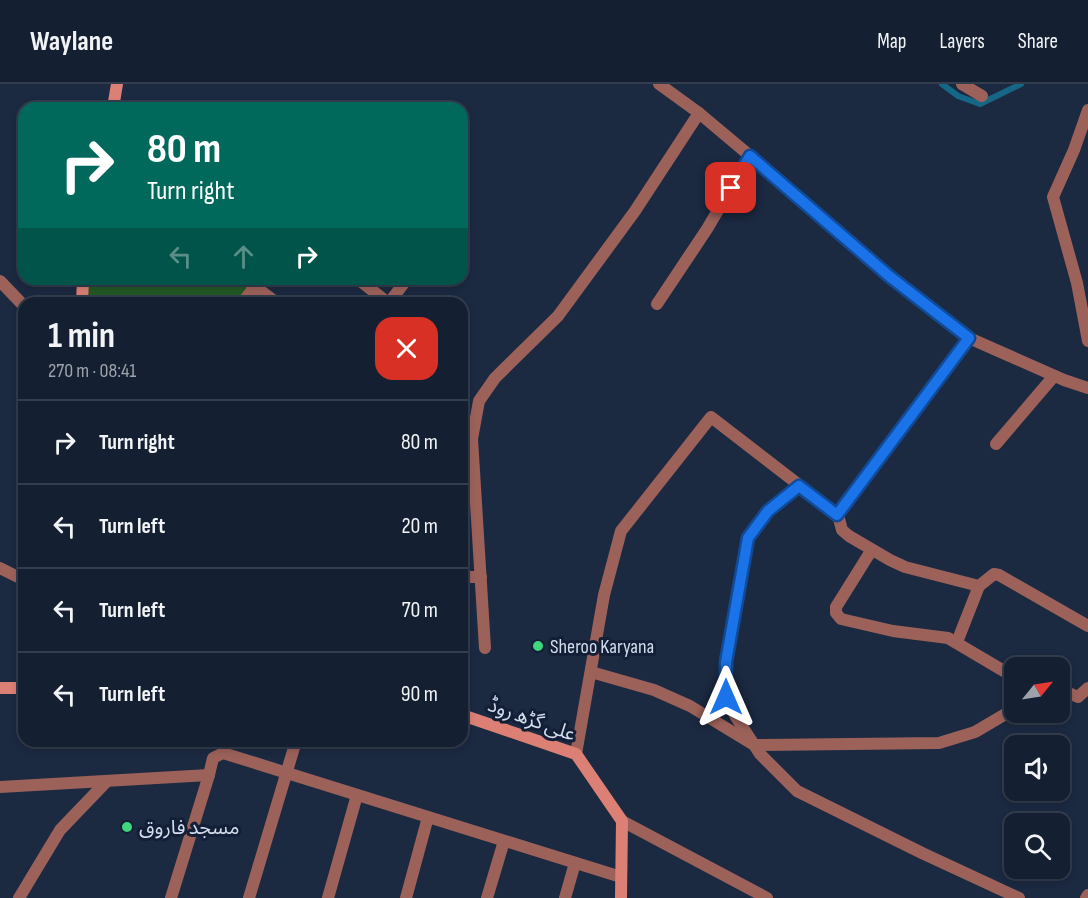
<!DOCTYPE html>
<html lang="en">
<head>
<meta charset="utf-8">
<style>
	body { margin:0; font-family:"Sofia Sans Condensed","Noto Sans Arabic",sans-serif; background:#212c3d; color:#f1f3f6; height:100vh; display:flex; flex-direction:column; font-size:22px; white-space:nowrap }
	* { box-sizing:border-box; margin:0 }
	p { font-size:20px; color:#9da2ab }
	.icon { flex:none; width:33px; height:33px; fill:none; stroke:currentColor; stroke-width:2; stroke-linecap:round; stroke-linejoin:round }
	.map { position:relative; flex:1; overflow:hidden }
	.details { position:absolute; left:18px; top:213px; width:450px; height:450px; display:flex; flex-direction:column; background:#141f31; border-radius:18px; box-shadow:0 3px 9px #0003,0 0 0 2px #333d4d }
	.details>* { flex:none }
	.guide { position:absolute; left:18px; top:18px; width:450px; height:183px; border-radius:18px; box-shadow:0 3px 9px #0003,0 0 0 2px #333d4d; background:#00695c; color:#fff; overflow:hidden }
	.needle { width:39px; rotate:60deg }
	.fabs { position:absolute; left:1004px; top:573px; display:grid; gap:12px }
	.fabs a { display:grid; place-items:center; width:66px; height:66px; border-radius:12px; background:#141f31; box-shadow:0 3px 9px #0003,0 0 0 2px #333d4d; font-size:30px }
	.pin { position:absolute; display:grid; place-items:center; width:51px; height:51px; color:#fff; margin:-26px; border-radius:12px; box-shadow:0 3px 9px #0006 }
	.me { position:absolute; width:66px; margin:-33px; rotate:0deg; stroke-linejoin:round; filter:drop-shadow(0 0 4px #0008) }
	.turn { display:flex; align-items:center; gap:21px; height:126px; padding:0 30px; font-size:27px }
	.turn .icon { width:78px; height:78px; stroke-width:2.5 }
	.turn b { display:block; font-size:42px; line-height:51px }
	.lanes { display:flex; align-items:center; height:57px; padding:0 30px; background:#0003; justify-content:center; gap:30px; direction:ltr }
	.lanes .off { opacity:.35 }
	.round { display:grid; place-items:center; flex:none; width:63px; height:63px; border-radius:18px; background:#212c3d }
	.overview { display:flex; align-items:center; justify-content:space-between; height:102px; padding:0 30px }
	h1 { font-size:36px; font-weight:700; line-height:45px }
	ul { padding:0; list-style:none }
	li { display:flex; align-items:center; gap:18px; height:84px; padding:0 30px; border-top:2px solid #333d4d }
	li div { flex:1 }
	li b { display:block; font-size:22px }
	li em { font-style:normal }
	header { display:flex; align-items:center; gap:36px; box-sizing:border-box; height:84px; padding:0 30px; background:#141f31; border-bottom:2px solid #333d4d }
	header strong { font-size:28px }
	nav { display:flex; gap:33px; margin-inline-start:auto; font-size:21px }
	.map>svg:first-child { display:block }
	.green { fill:#235924 }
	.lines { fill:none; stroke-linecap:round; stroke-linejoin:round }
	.stream { stroke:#166786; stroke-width:6 }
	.street { stroke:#9c625a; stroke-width:12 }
	.secondary { stroke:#dc8075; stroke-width:12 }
	.route-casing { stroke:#114b97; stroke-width:15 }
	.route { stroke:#1a73e8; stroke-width:10 }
	.poi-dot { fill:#3ed77d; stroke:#121f36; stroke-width:2 }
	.labels { text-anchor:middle; stroke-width:6; stroke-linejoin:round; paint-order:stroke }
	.poi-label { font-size:20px; fill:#d3dded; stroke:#121f36; text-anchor:start }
	.street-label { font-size:20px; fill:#d3dded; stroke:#121f36 }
</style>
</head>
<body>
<header>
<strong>Waylane</strong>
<nav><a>Map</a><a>Layers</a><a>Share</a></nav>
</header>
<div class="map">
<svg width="1088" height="814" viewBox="0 0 1088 814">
	<rect width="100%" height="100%" fill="#1b2941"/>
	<polygon class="green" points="83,195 245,195 255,203 242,219 82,219"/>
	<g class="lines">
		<polyline class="stream" points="942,0 958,12 980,20 1021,0"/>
		<g class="street">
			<polyline points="659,0 699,29 774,92 889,192 969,254 1064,296 1088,304"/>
			<polyline points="962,0 982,12"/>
			<polyline points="1088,26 1074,66 1053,113 1077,199 1088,257"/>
			<polyline points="245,195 277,219"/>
			<polyline points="358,195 388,219"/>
			<polyline points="0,197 24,222"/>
			<polyline points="242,219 261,195"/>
			<polyline points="389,219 407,195"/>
			<polyline points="657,220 707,145 750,72"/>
			<polyline points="462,235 462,234"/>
			<polyline points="996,360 1054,292"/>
			<polyline points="799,402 768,427 748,454 726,578 726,613 736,633 760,670 797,707 922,769 1019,814"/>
			<polyline points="462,411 475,410"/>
			<polyline points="838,431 842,446 849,452 890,476 905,483 979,502 994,490 999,491 1088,542"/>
			<polyline points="871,467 836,523 836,529 841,535 893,547 948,554 1014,593"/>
			<polyline points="0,484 24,496"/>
			<polyline points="462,493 481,493"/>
			<polyline points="957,558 979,502"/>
			<polyline points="485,564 472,355 479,317 495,294 558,232 635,127 699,29"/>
			<polyline points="591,588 654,606 690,622 754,661 939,659 975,648 1014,625"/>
			<polyline points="1059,605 1078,613 1088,604"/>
			<polyline points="576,670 604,511 621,447 711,333 838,431 969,254"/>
			<polyline points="0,703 209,691"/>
			<polyline points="622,737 767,814"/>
			<polyline points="19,814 60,746 107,697"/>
			<polyline points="171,814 209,691 213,674 223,669 621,793"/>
			<polyline points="249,814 296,657"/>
			<polyline points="328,814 357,711"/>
			<polyline points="406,814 428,733"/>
			<polyline points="487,814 504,757"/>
			<polyline points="565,814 575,779"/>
			<polyline points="1086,814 1088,811"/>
		</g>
		<g class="secondary">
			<polyline points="113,24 117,0"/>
			<polyline points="82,219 83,195"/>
			<polyline points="0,604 24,604"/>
			<polyline points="462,631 576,670 622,737 621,814"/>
		</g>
	</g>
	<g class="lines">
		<g class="route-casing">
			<polyline id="route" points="726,613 726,578 748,454 768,427 799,402 837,431 969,254 889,192 750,72 731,104"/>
		</g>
		<use href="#route" class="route"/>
	</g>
	<g class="poi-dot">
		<circle cx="538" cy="562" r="6"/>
		<circle cx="127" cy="743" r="6"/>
	</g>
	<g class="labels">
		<g class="poi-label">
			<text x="550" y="569">Sheroo Karyana</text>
			<text x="139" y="750">مسجد فاروق</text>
		</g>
		<g class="street-label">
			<text transform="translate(532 635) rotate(20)" y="7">علی گڑھ روڈ</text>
		</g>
	</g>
</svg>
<div class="fabs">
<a><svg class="needle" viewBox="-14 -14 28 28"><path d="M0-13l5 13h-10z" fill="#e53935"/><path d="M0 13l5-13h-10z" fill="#9da2ab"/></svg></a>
<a><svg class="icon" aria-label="sound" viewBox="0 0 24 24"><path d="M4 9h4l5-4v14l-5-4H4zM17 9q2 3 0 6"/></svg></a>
<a><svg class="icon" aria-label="search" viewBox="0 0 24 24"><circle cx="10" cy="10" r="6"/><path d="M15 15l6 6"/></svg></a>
</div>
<div class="pin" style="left:731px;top:104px;background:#d93025"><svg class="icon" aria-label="arrive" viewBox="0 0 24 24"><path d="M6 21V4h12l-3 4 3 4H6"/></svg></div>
<svg class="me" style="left:726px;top:613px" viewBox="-20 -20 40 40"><path d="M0-17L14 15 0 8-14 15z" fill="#1a73e8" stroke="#fff" stroke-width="4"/></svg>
<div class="guide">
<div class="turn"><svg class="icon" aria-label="right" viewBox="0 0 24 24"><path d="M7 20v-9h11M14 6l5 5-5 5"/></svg><div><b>80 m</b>Turn right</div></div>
<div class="lanes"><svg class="icon off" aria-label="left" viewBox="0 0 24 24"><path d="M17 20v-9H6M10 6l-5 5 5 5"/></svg><svg class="icon off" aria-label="ahead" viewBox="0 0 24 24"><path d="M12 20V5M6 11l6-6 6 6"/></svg><svg class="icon" aria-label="right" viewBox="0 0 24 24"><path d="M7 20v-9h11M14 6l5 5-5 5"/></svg></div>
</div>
<section class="details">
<div class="overview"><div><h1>1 min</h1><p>270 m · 08:41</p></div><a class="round" style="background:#d93025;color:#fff"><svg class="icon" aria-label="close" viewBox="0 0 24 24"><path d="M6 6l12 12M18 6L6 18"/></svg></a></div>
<ul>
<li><svg class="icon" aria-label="right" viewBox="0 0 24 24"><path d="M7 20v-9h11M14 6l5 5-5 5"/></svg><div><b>Turn right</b></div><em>80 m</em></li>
<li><svg class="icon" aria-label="left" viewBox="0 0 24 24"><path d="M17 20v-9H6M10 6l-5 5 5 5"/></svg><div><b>Turn left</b></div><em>20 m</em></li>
<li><svg class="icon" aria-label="left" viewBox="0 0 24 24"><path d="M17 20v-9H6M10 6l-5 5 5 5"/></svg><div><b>Turn left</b></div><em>70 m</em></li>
<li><svg class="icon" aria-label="left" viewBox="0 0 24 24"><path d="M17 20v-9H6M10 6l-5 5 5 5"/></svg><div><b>Turn left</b></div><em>90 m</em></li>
</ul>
</section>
</div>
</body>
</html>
